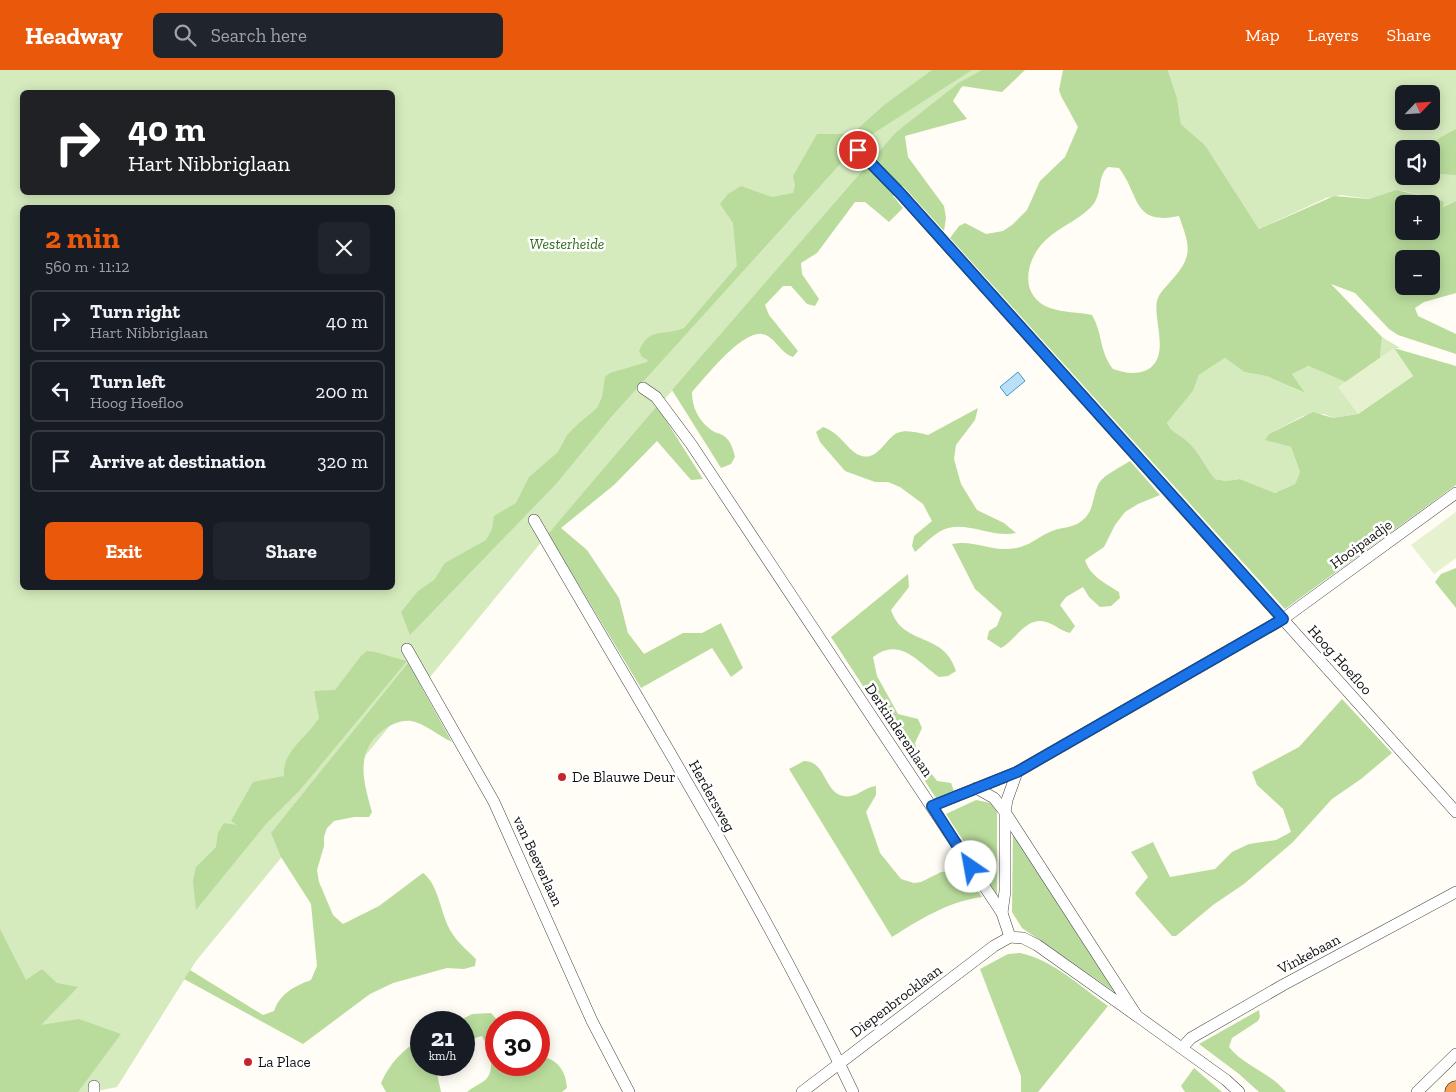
<!DOCTYPE html>
<html lang="en">
<head>
<meta charset="utf-8">
<style>
	body { margin:0; font-family:"Zilla Slab",serif; background:#20242c; color:#f1f3f6; height:100vh; display:flex; flex-direction:column; font-size:19px; white-space:nowrap }
	* { box-sizing:border-box; margin:0 }
	p { font-size:16px; color:#9ea1a6 }
	.icon { flex:none; width:28px; height:28px; fill:none; stroke:currentColor; stroke-width:2; stroke-linecap:round; stroke-linejoin:round }
	.map { position:relative; flex:1; overflow:hidden }
	.sheet { position:absolute; left:20px; top:135px; width:375px; height:385px; display:flex; flex-direction:column; background:#171b24; border-radius:8px; box-shadow:0 2px 12px #0003 }
	.sheet>* { flex:none }
	.hud { position:absolute; left:20px; top:20px; width:375px; height:105px; border-radius:8px; box-shadow:0 2px 12px #0003; background:#202124; color:#fff; overflow:hidden }
	.needle { width:32px; rotate:65deg }
	.buttons { position:absolute; left:1395px; top:15px; display:grid; gap:10px }
	.buttons a { display:grid; place-items:center; width:45px; height:45px; border-radius:8px; background:#171b24; box-shadow:0 2px 12px #0003; font-size:25px }
	.speed { position:absolute; left:410px; top:941px; display:flex; gap:10px; font-size:25px; font-weight:700; text-align:center }
	.speed>* { display:grid; place-content:center; width:65px; height:65px; border-radius:50%; background:#171b24; box-shadow:0 2px 12px #0003; line-height:1 }
	.speed small { font-size:12px; font-weight:400 }
	.speed .limit { border:8px solid #d22; background:#fff; color:#111 }
	.pin { position:absolute; display:grid; place-items:center; width:42px; height:42px; color:#fff; margin:-21px; border:2px solid #fff; border-radius:50%; box-shadow:0 1px 5px #0007 }
	.me { position:absolute; width:55px; margin:-28px; rotate:327deg; stroke-linejoin:round; filter:drop-shadow(0 0 4px #0008) }
	.turn { display:flex; align-items:center; gap:18px; height:105px; padding:0 25px; font-size:22px }
	.turn .icon { width:65px; height:65px; stroke-width:2.5 }
	.turn b { display:block; font-size:35px; line-height:42px }
	.round { display:grid; place-items:center; flex:none; width:52px; height:52px; border-radius:8px; background:#20242c }
	.headline { display:flex; align-items:center; justify-content:space-between; height:85px; padding:0 25px }
	h1 { font-size:30px; font-weight:700; line-height:38px; color:#ea580c }
	.primary-button { display:flex; gap:10px; margin-top:auto; padding:10px 25px }
	.primary-button a { flex:1; height:58px; border-radius:8px; background:#ea580c; color:#fff; font-size:20px; font-weight:700; line-height:58px; text-align:center }
	.primary-button a+a { background:#20242c; color:#f1f3f6 }
	ul { padding:0; list-style:none }
	li { display:flex; align-items:center; gap:15px; height:62px; margin:0 10px 8px; padding:0 15px; border:2px solid #363941; border-radius:8px }
	li div { flex:1 }
	li b { display:block; font-size:19px }
	li em { font-style:normal }
	header { display:flex; align-items:center; gap:30px; box-sizing:border-box; height:70px; padding:0 25px; background:#ea580c; color:#fff }
	header strong { font-size:24px }
	nav { display:flex; gap:28px; margin-inline-start:auto; font-size:18px }
	.search { width:350px; height:45px; background:#20242c; display:flex; align-items:center; gap:12px; box-sizing:border-box; padding:0 18px; border-radius:8px; color:#9ea1a6; font-size:19px }
	.map>svg:first-child { display:block }
	.green { fill:#d5ebbd; fill-rule:evenodd }
	.forest { fill:#b9dc9c; fill-rule:evenodd }
	.pitch { fill:#e6f2cf }
	.water { fill:#b9e0f7; stroke:#3f96cf }
	.lines { fill:none; stroke-linecap:round; stroke-linejoin:round }
	.minor-casing { stroke:#444; stroke-width:12 }
	.motorway-casing { stroke:#222; stroke-width:21 }
	.minor { stroke:#fff; stroke-width:11 }
	.motorway { stroke:#f5a25d; stroke-width:20 }
	.route-casing { stroke:#114b97; stroke-width:12 }
	.route { stroke:#1a73e8; stroke-width:9 }
	.poi-dot { fill:#c4262e; stroke:#fff; stroke-width:2 }
	.labels { text-anchor:middle; stroke-width:5; stroke-linejoin:round; paint-order:stroke }
	.park-label { font-size:15px; font-style:italic; fill:#2f6b1f; stroke:#fff }
	.street-label { font-size:15px; fill:#111; stroke:#fff }
	.poi-label { font-size:15px; fill:#111; stroke:#fff; text-anchor:start }
</style>
</head>
<body>
<header>
<strong>Headway</strong>
<div class="search"><svg class="icon" aria-label="search" viewBox="0 0 24 24"><circle cx="10" cy="10" r="6"/><path d="M15 15l6 6"/></svg>Search here</div>
<nav><a>Map</a><a>Layers</a><a>Share</a></nav>
</header>
<div class="map">
<svg width="1456" height="1022" viewBox="0 0 1456 1022">
	<rect width="100%" height="100%" fill="#fffdf5"/>
	<g class="green">
		<path d="M0,0h987l-92,63 -347,401 -352,427 -79,126 -25,5h-92zM22,22h370v100h-370zM22,138h370v380h-370z"/>
		<path d="M1168,0h288v59l-25,16 -2,4h-25v27h27v-2l25,1v26l-14,6 2,-6 -41,-10 -33,8 -29,-4 -15,3 -67,31 -54,-84 -24,-21 -4,-26zM1404,24h27v27h-27z"/>
		<path d="M1382,267l18,11h-5l18,28 -55,38 -25,4 -9,-4 -21,2 -34,18 -3,6 25,7 9,25 -5,12 -20,9 -35,-14 -14,2 -11,-2c-10,-12 -16,-28 -28,-38 -8,-7 -16,-9 -20,-18l26,-32 6,-16 26,-17 19,14 22,4 38,17 -12,-19 18,-8 70,-8z"/>
	</g>
	<g class="forest">
		<path d="M932,0h40l-112,72 -248,274 -56,68 -146,151 -9,-23 17,-21 16,-11 11,-17 41,-23 6,-11 2,-13 22,-13 13,-26 29,-25 9,-17 11,-11 19,-16 5,-11 3,-20 5,-4 37,-11 1,-2 -6,-3 -3,-6c11,-25 23,-14 45,-23l53,-62 -4,-43 -13,-19 8,-10 13,-8 31,11 21,-4 2,-7 -2,-10 24,-42h35l32,-29z"/>
		<path d="M982,0h43l-23,22 -40,-6 -9,15 14,18 -62,17 3,21 36,49 2,12 -2,13 -41,-45 -10,10 10,12 -14,14 -24,-20h-10l-38,51 -16,10 1,11 17,25 -4,7 -8,-2 -16,-18h-8l-18,19 4,10 29,36 -5,6c-13,-4 -18,-21 -31,-23 -21,-3 -57,44 -70,58 0,15 6,28 18,37 4,4 10,4 14,7 7,5 9,13 11,21l-4,7 -10,4 -49,-78 223,-257 65,-51z"/>
		<path d="M1063,0h105l9,28 4,26 24,21 54,84 75,-33 35,3 27,-9 48,11 -1,6 13,-6v92l-32,9 -9,6 3,8 38,18v20l-58,-19 -9,-6 -34,-36 -24,-9 51,53 -2,21 -34,24 -37,-16 -17,8 13,19 -39,-17 -22,-4 -19,-14 -26,17 -6,16 -26,32c4,9 12,11 20,18 12,10 18,26 28,38l11,2 14,-2 35,14 20,-9 5,-12 -9,-25 -26,-7 4,-6 44,-22 20,6 25,-4 55,-38 -19,-28 62,18v119l-171,124 -335,-371 9,-12 6,-3 21,11 17,-3 9,-6 15,-15 13,-29 25,-24 13,-30 -17,-31 -2,-6zM1108,97l11,1c21,27 13,58 60,48 11,31 15,40 -9,66 -5,6 -11,11 -13,19 -4,20 14,56 -10,69 -11,5 -23,3 -34,-1 -14,-18 -10,-35 -21,-54 -14,-3 -28,-2 -42,-7 -29,-11 -26,-42 -9,-63 13,-16 35,-23 49,-37 14,-13 6,-31 18,-41zM1404,134h27v27h-27zM1404,189h27v27h-27z"/>
		<polygon points="1456,59 1456,105 1431,104 1431,75 1441,67"/>
		<polygon points="657,336 703,409 691,410 657,371 614,415 561,458 587,480 619,528 628,563 644,584 683,563 702,563 721,553 743,598 731,607 712,578 641,618 548,464"/>
		<path d="M978,338l-3,12 -19,25 -2,14 7,25 16,26 27,13 12,10c-25,6 -54,-16 -77,-1 -8,5 -16,13 -24,20l-3,-6 2,-10 18,-15 -9,-17 -23,-17 -12,-5h-13l-30,-11 -25,-29 -4,-10 7,-5c18,6 24,23 36,28 18,8 26,-16 38,-22 10,-4 21,0 31,2z"/>
		<path d="M1130,391l30,34 -22,9 -13,8 -10,13 -11,22 -19,13c4,15 21,24 34,32l1,6 -9,8 -11,1 -11,-10 -6,-10 -17,10 -6,8 15,21 -5,7c-9,-2 -16,-9 -24,-11 -20,-6 -31,19 -45,26l-14,-9 2,-8 8,-5 5,-13 -27,-24 -23,-45c22,-5 42,9 64,4 13,-2 22,-11 34,-16 11,-6 23,-2 35,-14 9,-9 8,-24 14,-35 6,-9 22,-16 31,-22z"/>
		<polygon points="1456,498 1456,538 1435,512 1441,504"/>
		<path d="M908,504l1,13 -18,23c12,37 53,21 65,61l-8,5 -9,1c-21,-15 -39,-41 -66,-20l4,19 21,38 20,5 4,9 -7,15 4,14 18,24 14,2 3,8 -18,7 -105,-161z"/>
		<path d="M367,581c13,1 26,7 40,10l-107,129 -34,34 -70,86 -3,-29 3,-14 20,-20 2,-14 6,-10 13,2 -6,-4 22,-39 31,-6c-2,-25 23,-38 35,-58l-5,-27 21,-1 26,-34z"/>
		<path d="M408,593l44,79c-13,-6 -28,-19 -41,-21 -11,-1 -21,4 -29,10 -28,22 -18,52 -10,81l-3,5h-15l-20,4 -7,7 -3,9v9l-7,24 2,12 14,33 10,9 36,-18 44,-33c17,13 17,42 29,60 6,10 16,18 24,26l-1,7 -11,3 -17,-1 -54,15 -23,11 -67,50 -119,-65 6,-9 73,45 11,-4c6,-17 20,-25 37,-31l6,-14 -6,-62 -30,-47 -10,-24z"/>
		<polygon points="1342,629 1392,683 1361,709 1332,729 1293,772 1244,814 1213,835 1176,866 1172,866 1137,826 1135,823 1148,807 1131,782 1153,772 1170,807 1215,799 1232,782 1249,774 1276,770 1291,762 1283,739 1257,715 1252,702 1299,677"/>
		<path d="M804,691c22,0 20,31 39,35 13,3 21,-9 33,-10v9l-10,17 14,41 21,26 13,4 7,-1 20,-10 22,-3 19,28c-35,5 -61,22 -90,40l-103,-168z"/>
		<polygon points="976,730 991,733 997,742 997,832 968,778 946,744"/>
		<polygon points="1013,759 1125,929 1022,858 1012,842"/>
		<polygon points="0,859 26,910 42,899 57,913 78,917 41,955 79,949 121,964 78,1022 0,1022"/>
		<path d="M1020,883c33,7 61,34 88,53l-70,86h-17v-16l-41,-107 28,-15z"/>
		<path d="M1259,940l1,7 -2,4 -26,17 -3,9c15,19 42,26 57,45h-27l-20,-18 -40,-30z"/>
		<path d="M491,943l8,9h-3v43h43v-6l5,-2c15,4 22,15 23,31l-5,4h-95c6,-5 11,-7 17,-11 14,-11 4,-33 -2,-45l-18,5v-19h-7l15,-8z"/>
		<path d="M421,970v25h14l6,27h-55l-5,-9c8,-18 22,-35 40,-43z"/>
		<polygon points="1194,998 1222,1022 1185,1022 1181,1016"/>
	</g>
	<g class="pitch">
		<polygon points="1394,278 1413,306 1358,344 1338,317"/>
		<polygon points="1456,442 1456,488 1434,504 1411,475"/>
	</g>
	<polygon class="water" points="1018,302 1025,311 1007,326 1000,317"/>
	<g class="lines">
		<g class="minor-casing">
			<g id="minor">
				<polyline points="858,80 901,124 1456,742"/>
				<polyline points="643,318 656,327 691,374 1002,843 1010,867 1023,868 1037,875 1137,946 1005,742 994,728 976,718"/>
				<path d="M534,450c109,189 225,375 319,572"/>
				<polyline points="407,579 494,732 592,951 629,1022"/>
				<polyline points="932,736 1017,702 1283,549 1456,423"/>
				<polyline points="1002,843 1005,821 1005,742 1007,730 1017,702"/>
				<polyline points="1137,946 1226,1010 1239,1022"/>
				<polyline points="1182,978 1191,968 1283,915 1456,822"/>
				<polyline points="94,1016 94,1022"/>
				<polyline points="802,1022 994,876 1010,867"/>
				<polyline points="1417,1022 1456,984"/>
			</g>
		</g>
		<g class="motorway-casing">
			<polyline id="motorway" points="1455,1022 1456,1021"/>
		</g>
		<use href="#minor" class="minor"/>
		<use href="#motorway" class="motorway"/>
	</g>
	<g class="lines">
		<g class="route-casing">
			<polyline id="route" points="858,80 901,124 1283,549 1017,702 932,736 971,797"/>
		</g>
		<use href="#route" class="route"/>
	</g>
	<g class="poi-dot">
		<circle cx="562" cy="707" r="5"/>
		<circle cx="248" cy="992" r="5"/>
	</g>
	<g class="labels">
		<g class="park-label">
			<text x="567" y="179">Westerheide</text>
		</g>
		<g class="street-label">
			<text transform="translate(1361 474) rotate(-36)" y="5">Hooipaadje</text>
			<text transform="translate(1340 590) rotate(48)" y="5">Hoog Hoefloo</text>
			<text transform="translate(899 660) rotate(56)" y="5">Derkinderenlaan</text>
			<text transform="translate(712 726) rotate(61)" y="5">Herdersweg</text>
			<text transform="translate(538 791) rotate(65)" y="5">van Beeverlaan</text>
			<text transform="translate(1309 884) rotate(-28)" y="5">Vinkebaan</text>
			<text transform="translate(896 931) rotate(-37)" y="5">Diepenbrocklaan</text>
		</g>
		<g class="poi-label">
			<text x="572" y="712">De Blauwe Deur</text>
			<text x="258" y="997">La Place</text>
		</g>
	</g>
</svg>
<div class="buttons">
<a><svg class="needle" viewBox="-14 -14 28 28"><path d="M0-13l5 13h-10z" fill="#e53935"/><path d="M0 13l5-13h-10z" fill="#9ea1a6"/></svg></a>
<a><svg class="icon" aria-label="sound" viewBox="0 0 24 24"><path d="M4 9h4l5-4v14l-5-4H4zM17 9q2 3 0 6"/></svg></a>
<a>+</a>
<a>−</a>
</div>
<div class="speed"><div>21<small>km/h</small></div><div class="limit">30</div></div>
<div class="pin" style="left:858px;top:80px;background:#d93025"><svg class="icon" aria-label="arrive" viewBox="0 0 24 24"><path d="M6 21V4h12l-3 4 3 4H6"/></svg></div>
<svg class="me" style="left:971px;top:797px" viewBox="-20 -20 40 40"><circle r="19" fill="#fff"/><path d="M0-13L10 11 0 6-10 11z" fill="#1a73e8"/></svg>
<div class="hud">
<div class="turn"><svg class="icon" aria-label="right" viewBox="0 0 24 24"><path d="M7 20v-9h11M14 6l5 5-5 5"/></svg><div><b>40 m</b>Hart Nibbriglaan</div></div>
</div>
<section class="sheet">
<div class="headline"><div><h1>2 min</h1><p>560 m · 11:12</p></div><a class="round"><svg class="icon" aria-label="close" viewBox="0 0 24 24"><path d="M6 6l12 12M18 6L6 18"/></svg></a></div>
<ul>
<li><svg class="icon" aria-label="right" viewBox="0 0 24 24"><path d="M7 20v-9h11M14 6l5 5-5 5"/></svg><div><b>Turn right</b><p>Hart Nibbriglaan</p></div><em>40 m</em></li>
<li><svg class="icon" aria-label="left" viewBox="0 0 24 24"><path d="M17 20v-9H6M10 6l-5 5 5 5"/></svg><div><b>Turn left</b><p>Hoog Hoefloo</p></div><em>200 m</em></li>
<li><svg class="icon" aria-label="arrive" viewBox="0 0 24 24"><path d="M6 21V4h12l-3 4 3 4H6"/></svg><div><b>Arrive at destination</b></div><em>320 m</em></li>
</ul>
<div class="primary-button"><a>Exit</a><a>Share</a></div>
</section>
</div>
</body>
</html>
